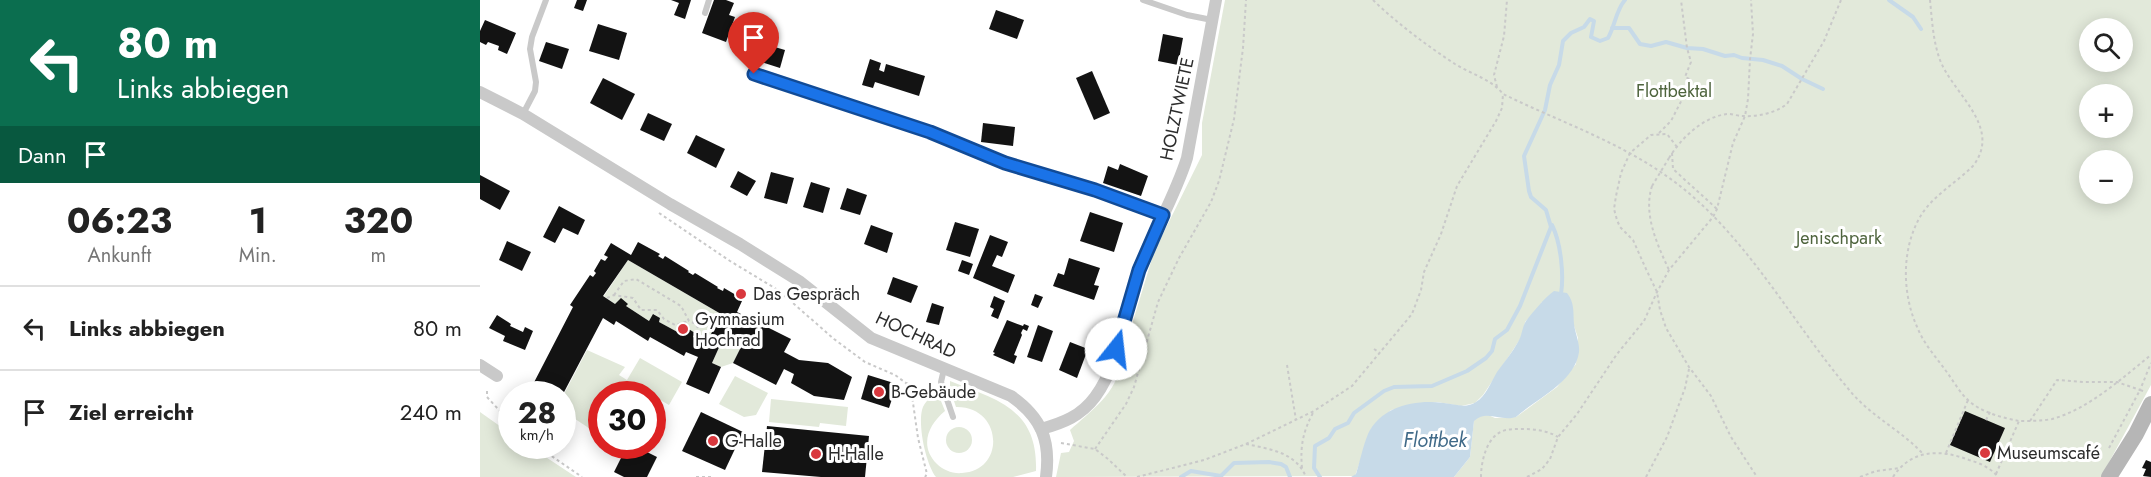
<!DOCTYPE html>
<html lang="de">
<head>
<meta charset="utf-8">
<style>
	body { margin:0; font-family:Jost,sans-serif; background:#f6f6f6; color:#222; height:100vh; display:flex; flex-direction:column; font-size:22px; white-space:nowrap }
	* { box-sizing:border-box; margin:0 }
	p { font-size:20px; color:#767676 }
	.icon { flex:none; width:33px; height:33px; fill:none; stroke:currentColor; stroke-width:2; stroke-linecap:round; stroke-linejoin:round }
	.map { position:relative; flex:1; overflow:hidden }
	.side { display:flex; flex-direction:column; background:#fff; width:480px }
	.side>* { flex:none }
	.hud { background:#0b6e4f; color:#fff; overflow:hidden }
	.fabs { position:absolute; left:1599px; top:18px; display:grid; gap:12px }
	.fabs a { display:grid; place-items:center; width:54px; height:54px; border-radius:50%; background:#fff; box-shadow:0 3px 15px #0003; font-size:30px }
	.speed { position:absolute; left:18px; top:381px; display:flex; gap:12px; font-size:30px; font-weight:700; text-align:center }
	.speed>* { display:grid; place-content:center; width:78px; height:78px; border-radius:50%; background:#fff; box-shadow:0 3px 15px #0003; line-height:1 }
	.speed small { font-size:15px; font-weight:400 }
	.speed .limit { border:9px solid #d22; background:#fff; color:#111 }
	.pin { position:absolute; display:grid; place-items:center; width:51px; height:51px; color:#fff; margin:-62px -26px; border-radius:50% 50% 50% 0; rotate:-45deg; box-shadow:0 0 6px #0007 }
	.pin .icon { rotate:45deg }
	.me { position:absolute; width:66px; margin:-33px; rotate:16deg; stroke-linejoin:round; filter:drop-shadow(0 0 4px #0008) }
	.turn { display:flex; align-items:center; gap:21px; height:126px; padding:0 18px; font-size:27px }
	.turn .icon { width:78px; height:78px; stroke-width:2.5 }
	.turn b { display:block; font-size:42px; line-height:51px }
	.then { display:flex; align-items:center; height:57px; padding:0 18px; background:#0003; gap:12px; font-size:22px }
	.eta { display:flex; justify-content:space-evenly; align-items:center; height:102px; text-align:center }
	.eta b { font-size:36px; font-weight:700; line-height:42px }
	ul { padding:0; list-style:none }
	li { display:flex; align-items:center; gap:18px; height:84px; padding:0 18px; border-top:2px solid #e0e0e0 }
	li div { flex:1 }
	li b { display:block; font-size:22px }
	li em { font-style:normal }
	main { display:flex; flex:1; min-height:0 }
	.map>svg:first-child { display:block }
	.green { fill:#e2e9da; fill-rule:evenodd }
	.water { fill:#c7dae8 }
	.lines { fill:none; stroke-linecap:round; stroke-linejoin:round }
	.stream { stroke:#c7dae8; stroke-width:4 }
	.building { fill:#131313; fill-rule:evenodd }
	.path { stroke:#c9c9c9; stroke-width:2; stroke-dasharray:3 3; stroke-linecap:butt }
	.lane { stroke:#c9c9c9; stroke-width:6 }
	.street { stroke:#c9c9c9; stroke-width:12 }
	.secondary { stroke:#b6b6b6; stroke-width:16 }
	.path-bridge { stroke:#c9c9c9; stroke-width:2; stroke-dasharray:3 3; stroke-linecap:butt }
	.route-casing { stroke:#114b97; stroke-width:15 }
	.route { stroke:#1a73e8; stroke-width:10 }
	.poi-dot { fill:#d9383e; stroke:#fff; stroke-width:2 }
	.labels { text-anchor:middle; stroke-width:6; stroke-linejoin:round; paint-order:stroke }
	.park-label { font-size:18px; fill:#4e643d; stroke:#fff }
	.street-label { font-size:18px; fill:#2c2c2c; stroke:#fff }
	.poi-label { font-size:18px; fill:#2c2c2c; stroke:#fff; text-anchor:start }
	.water-label { font-size:20px; font-style:italic; fill:#406a88; stroke:#fff }
</style>
</head>
<body>
<main>
<section class="side">
<div class="hud">
<div class="turn"><svg class="icon" aria-label="left" viewBox="0 0 24 24"><path d="M17 20v-9H6M10 6l-5 5 5 5"/></svg><div><b>80 m</b>Links abbiegen</div></div>
<div class="then">Dann<svg class="icon" aria-label="arrive" viewBox="0 0 24 24"><path d="M6 21V4h12l-3 4 3 4H6"/></svg></div>
</div>
<div class="eta">
<div><b>06:23</b><p>Ankunft</p></div>
<div><b>1</b><p>Min.</p></div>
<div><b>320</b><p>m</p></div>
</div>
<ul>
<li><svg class="icon" aria-label="left" viewBox="0 0 24 24"><path d="M17 20v-9H6M10 6l-5 5 5 5"/></svg><div><b>Links abbiegen</b></div><em>80 m</em></li>
<li><svg class="icon" aria-label="arrive" viewBox="0 0 24 24"><path d="M6 21V4h12l-3 4 3 4H6"/></svg><div><b>Ziel erreicht</b></div><em>240 m</em></li>
</ul>
</section>
<div class="map">
<svg width="1671" height="477" viewBox="0 0 1671 477">
	<rect width="100%" height="100%" fill="#fff"/>
	<g class="green">
		<path d="M745,0h926v385l-50,92h-647l16,-20 4,-37 6,-4 8,-1 7,3 21,-1 41,-30 19,-23 2,-26 -4,-12 -32,-24 -3,5 -14,15 -1,11 -13,20 -28,42 -8,8 -14,3 -24,-4 -46,8 -20,19 -16,47 -299,1 5,-24 8,-1 5,-11 -4,-11c20,-18 48,-38 50,-66l34,-112 48,-97v-32zM1610,28h32v34h-32zM1610,94h32v34h-32zM1610,160h32v34h-32z"/>
		<polygon points="148,260 241,314 228,340 226,342 213,337 214,333 203,335 179,322 180,318 174,314 169,321 146,306 135,304 124,296"/>
		<polygon points="246,332 264,341 253,363 241,367 232,363"/>
		<polygon points="107,350 145,367 139,375 147,380 160,358 202,382 189,405 151,383 145,394 122,394 121,436 89,415 83,418 83,396"/>
		<polygon points="255,376 288,393 276,415 264,417 239,404"/>
		<path d="M470,381c48,19 88,28 86,90l-23,6h-77c-10,-13 -18,-50 -14,-67 2,-8 10,-14 15,-19l8,20c-17,14 -26,35 -8,53 6,6 16,10 25,9 44,-2 41,-67 -6,-66l-6,-18z"/>
		<polygon points="291,399 368,407 366,426 340,423 339,427 289,422"/>
		<polygon points="0,412 31,434 32,446 49,446 96,477 0,477"/>
		<circle cx="479" cy="440" r="13"/>
	</g>
	<path class="water" d="M1074,291l13,2c8,10 6,20 7,31 1,9 6,19 5,28 -4,30 -43,47 -63,65 -16,5 -29,-8 -42,4l-4,36 -16,20h-103l5,-3c4,-13 7,-28 12,-40 13,-28 48,-35 76,-31 11,1 22,6 32,-1 10,-6 15,-20 21,-30 7,-10 15,-19 21,-30 4,-6 4,-15 8,-21 7,-9 19,-24 28,-30z"/>
	<g class="lines">
		<g class="stream">
			<polyline points="1409,0 1433,17 1441,29"/>
			<polyline points="1132,28 1149,28 1160,44 1171,46 1186,42 1207,48 1223,49 1245,56 1254,55 1262,58 1283,60 1302,66 1322,79 1343,89"/>
			<path d="M1072,225c9,18 12,50 9,69"/>
			<polyline points="701,477 711,471 741,476 754,463 789,462 801,464 806,467 810,477"/>
			<path d="M840,477l-6,-9 1,-22 14,-8 6,-9 13,-6 6,-10 30,-22 10,-4 38,-1 35,-15 19,-13 6,-7 3,-12 12,-9 13,-24 31,-79 -5,-17 -15,-13 -2,-6 -5,-35 21,-46 5,-25 9,-20 4,-24 8,-8 13,-6 6,-8 4,2 -3,16 9,4 8,-3c7,-12 8,-28 17,-38"/>
		</g>
	</g>
	<g class="building">
		<polygon points="97,0 107,0 103,11 94,8"/>
		<polygon points="191,0 211,0 205,19 194,15 199,3"/>
		<polygon points="234,0 246,0 254,3 249,15 255,17 246,42 222,33"/>
		<polygon points="516,10 544,20 537,39 509,29"/>
		<polygon points="5,20 36,33 27,54 18,50 19,46 8,42 6,45 0,42 0,31"/>
		<polygon points="118,24 147,33 139,60 109,51"/>
		<polygon points="683,34 703,38 698,65 678,61"/>
		<polygon points="268,39 305,50 300,68 263,56"/>
		<polygon points="66,42 89,49 82,69 59,61"/>
		<polygon points="390,59 401,63 399,70 404,72 406,64 445,76 439,96 395,82 393,88 382,85"/>
		<polygon points="612,71 630,113 614,120 596,78"/>
		<polygon points="123,78 155,94 142,120 110,103"/>
		<polygon points="168,113 192,124 184,141 160,130"/>
		<polygon points="503,123 535,127 533,146 501,142"/>
		<polygon points="216,135 245,149 236,168 207,153"/>
		<polygon points="640,164 668,176 661,196 623,183 628,166 638,170"/>
		<polygon points="258,171 276,181 267,196 250,187"/>
		<polygon points="291,172 314,178 307,204 284,198"/>
		<polygon points="0,175 30,191 20,210 0,199"/>
		<polygon points="331,182 350,188 343,213 323,207"/>
		<polygon points="367,188 387,195 380,215 360,209"/>
		<polygon points="79,206 105,220 98,235 83,228 75,243 63,237"/>
		<polygon points="610,212 643,223 634,252 600,241"/>
		<polygon points="475,222 499,229 490,257 466,250"/>
		<polygon points="391,225 413,233 407,253 384,244"/>
		<polygon points="510,235 528,242 522,257 517,255 512,266 535,275 528,293 493,278"/>
		<polygon points="27,241 51,252 42,271 19,260"/>
		<path d="M158,242l22,12 -2,2 5,3 2,-3 24,15 -1,1 5,3 2,-2 23,14 -1,1 6,3 1,-3 12,7 -2,1 8,5 -5,11 54,27 -7,13 15,8 29,3 24,14 -8,23 -30,-4 -23,-13 3,-9 -10,-5 -8,16 -43,-22 11,-22 -18,-9 -14,31 9,4 -12,27 -23,-10 12,-27 -12,-5 -2,4 -34,-19 -2,4 -32,-20 -2,4 -11,-7 -40,76h-35l45,-87 -3,-2 20,-30 3,2 3,-4 -2,-2 7,-12 4,2 3,-4 -4,-2 7,-12 20,12zM148,260l93,54 -13,26 -2,2 -13,-5 2,-4 -8,-5 -4,7 -24,-13 1,-4 -7,-4 -4,7 -23,-15 2,-2 -7,-6 -6,6 -12,-8z"/>
		<polygon points="589,258 620,268 614,285 619,286 614,300 573,286 578,273 584,275"/>
		<polygon points="482,260 493,264 489,275 478,271"/>
		<polygon points="413,277 438,286 431,303 407,294"/>
		<polygon points="555,294 563,297 558,308 551,305"/>
		<polygon points="514,296 525,301 518,319 511,316 514,309 510,307"/>
		<polygon points="452,303 464,307 459,325 446,322"/>
		<polygon points="17,315 31,324 30,326 43,332 45,327 53,331 45,350 23,341 25,336 9,328"/>
		<polygon points="527,320 543,326 544,324 549,326 547,331 543,329 541,333 542,335 534,355 537,356 534,364 513,355 515,353 513,352"/>
		<polygon points="558,325 573,331 562,362 547,357"/>
		<polygon points="590,342 608,349 597,378 579,370"/>
		<polygon points="388,375 417,384 409,408 381,399"/>
		<polygon points="1485,411 1525,428 1510,462 1470,445"/>
		<polygon points="221,412 263,432 245,470 202,451"/>
		<polygon points="287,426 389,436 385,477 341,477 282,472"/>
		<polygon points="147,446 160,446 159,448 177,457 167,477 144,477 134,472"/>
		<polygon points="1666,460 1671,462 1671,477 1663,476 1666,469 1662,468"/>
	</g>
	<g class="lines">
		<g class="path">
			<path d="M893,0c25,24 53,45 82,64 16,10 36,15 48,30 53,26 114,47 162,81 78,53 126,147 186,217 21,25 50,38 72,62"/>
			<path d="M1450,0c2,20 3,41 10,60 13,34 63,67 33,106 -17,17 -41,30 -53,51 -19,33 -18,78 -2,112 6,15 18,28 28,42 7,9 13,21 22,29 12,12 35,18 51,21"/>
			<polyline points="1017,87 1014,75 1024,36 1027,0"/>
			<polyline points="1179,133 1191,121 1212,80 1205,77 1211,62 1207,48 1201,0"/>
			<polyline points="1197,147 1187,134 1171,135 1150,153 1141,173 1136,196 1134,209 1137,220 1140,227 1153,240 1166,269 1177,292 1180,310 1186,328 1209,367 1231,396 1251,437 1277,477"/>
			<polyline points="1192,153 1193,169 1237,209"/>
			<path d="M1189,158c12,-20 35,-42 59,-44 5,0 10,2 14,2 16,1 33,-3 45,-12l37,-63 17,-41"/>
			<path d="M1172,186c-9,28 5,58 17,84"/>
			<polyline points="179,213 250,261 298,290 354,339 385,362 415,375 426,383 432,396 438,438 447,474 445,477"/>
			<polyline points="134,295 144,281 156,279 201,306 209,321 216,324 222,337 228,340"/>
			<polyline points="127,298 134,295 153,298 161,310 177,310 184,319 195,325 209,321"/>
			<polyline points="894,349 900,353"/>
			<polyline points="807,365 816,420"/>
			<polyline points="426,383 449,392"/>
			<polyline points="7,391 7,397 32,424"/>
			<polyline points="1506,420 1510,412"/>
			<polyline points="1550,421 1577,380 1604,382 1637,382 1660,390 1671,363"/>
			<polyline points="581,443 615,449 628,459 647,477"/>
			<path d="M766,444c23,5 50,8 60,33"/>
			<polyline points="57,446 102,477"/>
			<polyline points="1629,448 1660,390 1666,392"/>
			<polyline points="615,449 646,404 654,387 678,302 699,258 731,202 739,181 754,119 763,48 766,0"/>
			<polyline points="1466,453 1488,400"/>
			<path d="M822,468c-2,-22 1,-37 12,-57"/>
			<path d="M1516,474l23,-53c11,0 22,0 33,-2 37,-10 70,-41 99,-64"/>
			<polyline points="216,477 234,477"/>
			<polyline points="657,477 724,460 766,444 834,411 872,386 932,314 941,290 944,272 961,234 977,186 1016,121 1022,108 1023,94"/>
			<path d="M1001,477c0,-16 6,-43 25,-47 5,-1 10,-1 15,-1 13,0 25,1 37,8"/>
			<polyline points="1047,477 1062,469 1070,459 1078,437 1097,414 1137,354 1164,321 1177,292 1189,270 1233,217 1237,209 1253,143 1265,116 1268,99 1270,59 1273,34 1271,0"/>
			<polyline points="1166,477 1187,437 1205,388 1209,369"/>
			<polyline points="1380,477 1396,471 1420,468"/>
			<path d="M1413,477c18,-28 48,-28 76,-17 11,3 22,8 29,17"/>
		</g>
		<g class="lane">
			<polyline points="663,0 707,15 732,20"/>
			<polyline points="225,13 229,0"/>
			<polyline points="275,74 450,132 525,163 615,190 683,215"/>
			<polyline points="43,114 55,91 56,82 50,49 52,37 66,0"/>
			<polyline points="464,369 461,382 473,417"/>
		</g>
		<g class="street">
			<path d="M0,92l43,22 147,90 70,40 59,37 72,57 140,58c30,21 40,44 35,81"/>
			<polyline points="0,365 17,376"/>
			<path d="M561,429c22,-6 40,-13 54,-32 26,-35 29,-88 45,-129 14,-37 35,-72 47,-110l29,-158"/>
		</g>
		<polyline class="secondary" points="1629,477 1656,434 1671,404"/>
		<polyline class="path-bridge" points="1172,186 1189,158"/>
	</g>
	<g class="lines">
		<g class="route-casing">
			<polyline id="route" points="274,74 450,132 525,163 615,190 683,215 659,270 636,349"/>
		</g>
		<use href="#route" class="route"/>
	</g>
	<g class="poi-dot">
		<circle cx="261" cy="294" r="6"/>
		<circle cx="203" cy="329" r="6"/>
		<circle cx="399" cy="392" r="6"/>
		<circle cx="233" cy="441" r="6"/>
		<circle cx="1505" cy="453" r="6"/>
		<circle cx="336" cy="454" r="6"/>
	</g>
	<g class="labels">
		<g class="park-label">
			<text x="1194" y="97">Flottbektal</text>
			<text x="1359" y="244">Jenischpark</text>
		</g>
		<g class="street-label">
			<text transform="translate(697 109) rotate(-78)" y="6">HOLZTWIETE</text>
			<text transform="translate(436 335) rotate(25)" y="6">HOCHRAD</text>
		</g>
		<g class="poi-label">
			<text x="273" y="300">Das Gespräch</text>
			<text x="215" y="325">Gymnasium<tspan x="215" dy="21">Hochrad</tspan></text>
			<text x="411" y="398">B-Gebäude</text>
			<text x="245" y="447">G-Halle</text>
			<text x="1517" y="459">Museumscafé</text>
			<text x="348" y="460">H-Halle</text>
		</g>
		<g class="water-label">
			<text x="955" y="447">Flottbek</text>
		</g>
	</g>
</svg>
<div class="fabs">
<a><svg class="icon" aria-label="search" viewBox="0 0 24 24"><circle cx="10" cy="10" r="6"/><path d="M15 15l6 6"/></svg></a>
<a>+</a>
<a>−</a>
</div>
<div class="speed"><div>28<small>km/h</small></div><div class="limit">30</div></div>
<div class="pin" style="left:274px;top:74px;background:#d93025"><svg class="icon" aria-label="arrive" viewBox="0 0 24 24"><path d="M6 21V4h12l-3 4 3 4H6"/></svg></div>
<svg class="me" style="left:636px;top:349px" viewBox="-20 -20 40 40"><circle r="19" fill="#fff"/><path d="M0-13L10 11 0 6-10 11z" fill="#1a73e8"/></svg>
</div>
</main>
</body>
</html>
